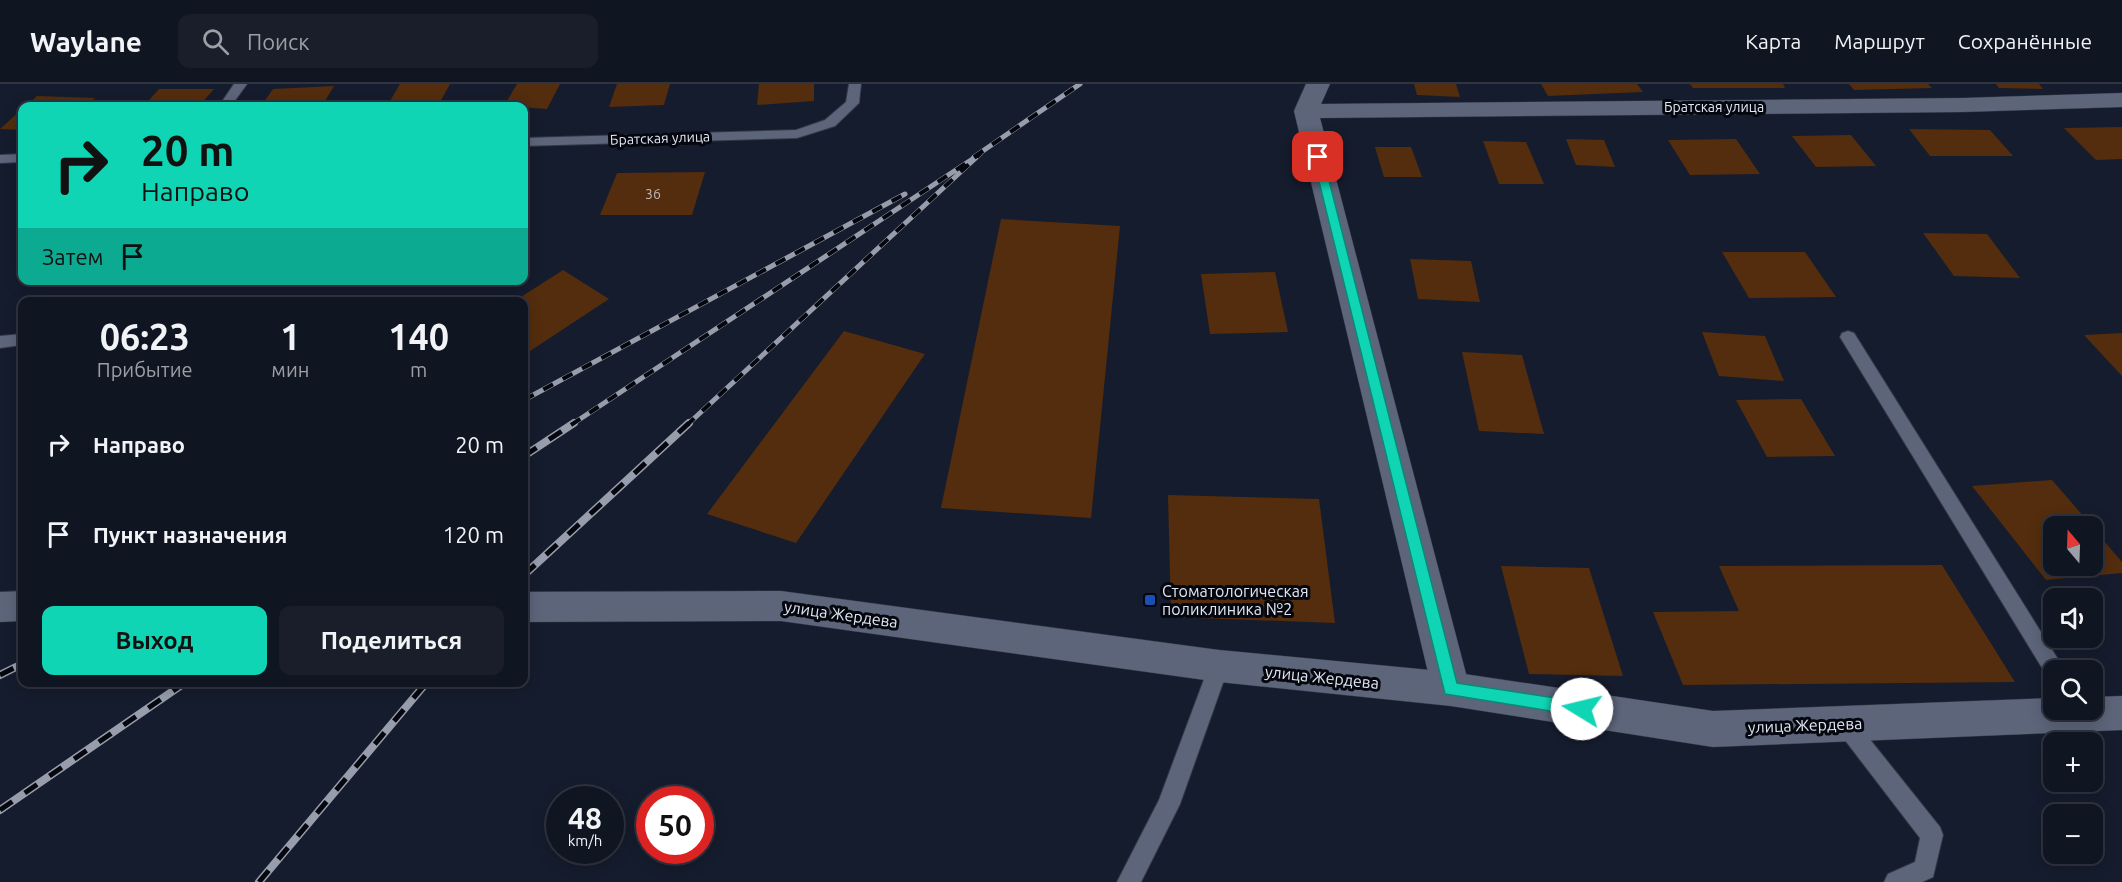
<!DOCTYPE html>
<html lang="ru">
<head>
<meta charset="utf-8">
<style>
	body { margin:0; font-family:Ubuntu,sans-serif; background:#191e2a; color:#f1f3f6; height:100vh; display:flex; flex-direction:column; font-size:22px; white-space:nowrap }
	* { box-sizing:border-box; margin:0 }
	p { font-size:20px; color:#9c9fa5 }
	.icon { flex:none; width:33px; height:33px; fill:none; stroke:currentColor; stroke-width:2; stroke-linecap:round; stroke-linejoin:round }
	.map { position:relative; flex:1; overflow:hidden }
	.details { position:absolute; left:18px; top:213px; width:510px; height:390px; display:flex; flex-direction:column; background:#101522; border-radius:12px; box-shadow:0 3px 15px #0003,0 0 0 2px #303440 }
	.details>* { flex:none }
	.guide { position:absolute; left:18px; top:18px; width:510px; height:183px; border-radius:12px; box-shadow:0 3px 15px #0003,0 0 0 2px #303440; background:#10d5b4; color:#111; overflow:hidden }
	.needle { width:39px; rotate:341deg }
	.tools { position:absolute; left:2043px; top:432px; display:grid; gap:12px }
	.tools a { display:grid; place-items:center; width:60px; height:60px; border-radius:12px; background:#101522; box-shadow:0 3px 15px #0003,0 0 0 2px #303440; font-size:30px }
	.speed { position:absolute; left:546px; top:702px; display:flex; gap:12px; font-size:30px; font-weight:700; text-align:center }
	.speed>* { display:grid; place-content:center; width:78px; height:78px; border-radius:50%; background:#101522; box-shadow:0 3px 15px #0003,0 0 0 2px #303440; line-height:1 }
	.speed small { font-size:15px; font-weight:400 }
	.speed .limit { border:9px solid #d22; background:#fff; color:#111 }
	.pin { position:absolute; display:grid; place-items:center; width:51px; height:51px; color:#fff; margin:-26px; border-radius:12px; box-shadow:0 3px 9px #0006 }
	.me { position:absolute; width:66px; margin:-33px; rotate:279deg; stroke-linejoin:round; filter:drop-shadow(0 0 4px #0008) }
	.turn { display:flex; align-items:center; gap:21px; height:126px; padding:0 24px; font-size:27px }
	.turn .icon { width:78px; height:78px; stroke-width:2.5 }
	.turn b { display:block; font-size:42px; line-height:51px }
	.then { display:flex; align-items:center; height:57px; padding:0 24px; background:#0003; gap:12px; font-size:22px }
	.eta { display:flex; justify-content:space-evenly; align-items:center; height:102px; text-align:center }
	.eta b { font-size:36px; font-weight:700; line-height:42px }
	.action { display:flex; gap:12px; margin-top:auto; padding:12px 24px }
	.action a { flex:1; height:69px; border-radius:12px; background:#10d5b4; color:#111; font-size:24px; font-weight:700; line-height:69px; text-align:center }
	.action a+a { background:#191e2a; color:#f1f3f6 }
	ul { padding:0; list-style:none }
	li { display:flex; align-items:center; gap:18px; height:90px; padding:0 24px }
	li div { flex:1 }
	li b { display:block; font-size:22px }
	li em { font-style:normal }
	header { display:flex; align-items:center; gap:36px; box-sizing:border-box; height:84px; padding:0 30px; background:#101522; border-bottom:2px solid #303440 }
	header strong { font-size:28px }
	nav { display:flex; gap:33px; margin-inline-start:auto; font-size:21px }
	.search { width:420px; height:54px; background:#191e2a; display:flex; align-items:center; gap:15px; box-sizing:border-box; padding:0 21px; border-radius:12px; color:#9c9fa5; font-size:22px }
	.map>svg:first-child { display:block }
	.building { fill:#532d0d }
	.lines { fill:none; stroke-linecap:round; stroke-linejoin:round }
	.service-casing { stroke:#343746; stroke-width:2 }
	.minor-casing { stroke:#343746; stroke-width:1 }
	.secondary-casing { stroke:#343746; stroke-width:1 }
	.service { fill:#5c657a; fill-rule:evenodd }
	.minor { fill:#5c657a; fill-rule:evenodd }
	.secondary { fill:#5c657a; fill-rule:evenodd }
	.rail-far1-casing { stroke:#989dac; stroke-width:5 }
	.rail-casing { stroke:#989dac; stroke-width:8 }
	.rail-far1 { stroke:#05070e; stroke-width:4; stroke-dasharray:11; stroke-linecap:butt }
	.rail { stroke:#05070e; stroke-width:5; stroke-dasharray:15; stroke-linecap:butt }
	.route { fill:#10d5b4; stroke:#0a8a75; stroke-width:1.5 }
	.transit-dot { fill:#1a4fb4; stroke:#05070e; stroke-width:2 }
	.labels { text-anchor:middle; stroke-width:6; stroke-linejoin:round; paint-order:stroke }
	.far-street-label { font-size:14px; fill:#e1e6f3; stroke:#05070e }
	.number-label { font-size:14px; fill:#beb8ba }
	.poi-label { font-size:16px; fill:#e1e6f3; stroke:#05070e; text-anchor:start }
	.street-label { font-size:16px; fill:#e1e6f3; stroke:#05070e }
</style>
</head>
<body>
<header>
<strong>Waylane</strong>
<div class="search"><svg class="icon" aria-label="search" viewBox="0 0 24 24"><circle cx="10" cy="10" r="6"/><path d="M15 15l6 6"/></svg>Поиск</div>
<nav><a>Карта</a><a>Маршрут</a><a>Сохранённые</a></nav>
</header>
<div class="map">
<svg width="2122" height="798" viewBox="0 0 2122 798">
	<rect width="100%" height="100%" fill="#151c2d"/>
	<g class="building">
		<polygon points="400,0 450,0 438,22 387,22"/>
		<polygon points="517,0 560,0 547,25 504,22"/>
		<polygon points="617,0 670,0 664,21 609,23"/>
		<polygon points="759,0 814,0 814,17 757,21"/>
		<polygon points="1414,0 1456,0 1460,13 1417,11"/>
		<polygon points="1541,0 1637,0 1643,8 1548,12"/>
		<polygon points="1690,0 1783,0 1785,4 1693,4"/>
		<polygon points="1849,0 1928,0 1932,4 1854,6"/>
		<polygon points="1996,0 2039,0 2043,5 1999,4"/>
		<polygon points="334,2 322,22 261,22 273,5"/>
		<polygon points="159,5 214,5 199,22 144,22"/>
		<polygon points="37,12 95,14 86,22 26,22"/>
		<polygon points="22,25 22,46 0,45"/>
		<polygon points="2122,43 2122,75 2096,76 2064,44"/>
		<polygon points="1909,45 1990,46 2013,72 1930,72"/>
		<polygon points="1851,51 1876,82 1816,83 1792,52"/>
		<polygon points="1566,55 1604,56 1615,83 1576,81"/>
		<polygon points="1736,55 1760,90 1690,91 1668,56"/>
		<polygon points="1483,57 1526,58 1544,100 1499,100"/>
		<polygon points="1375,63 1411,63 1422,93 1384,93"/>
		<polygon points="705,88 692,131 600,131 617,89"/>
		<polygon points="1001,135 1120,142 1091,434 941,424"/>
		<polygon points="1923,149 1987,150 2020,194 1954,192"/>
		<polygon points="1722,168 1805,168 1836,213 1749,214"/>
		<polygon points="1410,175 1471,177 1480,218 1418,215"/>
		<polygon points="563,186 609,215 524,271 524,218 513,218"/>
		<polygon points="1275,188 1288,248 1210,250 1201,190"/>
		<polygon points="844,247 925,270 796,459 707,430"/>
		<polygon points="1702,248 1765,252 1784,297 1719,292"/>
		<polygon points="2122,249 2122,292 2084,251"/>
		<polygon points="1462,268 1522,271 1544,350 1479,347"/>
		<polygon points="1801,315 1835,372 1767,373 1736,316"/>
		<polygon points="2052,396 2092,442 2054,442 2054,482 2092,482 2092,443 2122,478 2122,489 2046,496 1972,402"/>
		<polygon points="1168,411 1319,415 1335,539 1171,533"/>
		<polygon points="1942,481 2015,598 1683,601 1653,528 1739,527 1719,482"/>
		<polygon points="1501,482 1589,484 1623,592 1529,590"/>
	</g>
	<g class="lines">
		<g class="service-casing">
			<g id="service">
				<polygon points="234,0 247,0 231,22 219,22"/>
				<polygon points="849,0 861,0 859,19 835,42 797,54 524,62 524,54 796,46 825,36 846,18"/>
				<polygon points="22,70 22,78 0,79 0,71"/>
				<polygon points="1848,247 1854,249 2061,580 2064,586 2054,586 2054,595 2047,592 1840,253 1842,249"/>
				<polygon points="22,250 22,261 0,264 0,252"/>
				<polygon points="1219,573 1226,576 1229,582 1180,720 1141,798 1117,798 1159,716 1209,582 1212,576"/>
				<polygon points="1845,630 1852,633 1940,743 1943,751 1933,793 1922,798 1884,798 1888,790 1915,778 1920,754 1838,647 1834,640 1838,633"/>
			</g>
		</g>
		<g class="minor-casing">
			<polygon id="minor" points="1306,0 1330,0 1321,20 1963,14 2122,9 2122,23 1963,28 1320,34 1470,605 1464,617 1451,622 1438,617 1432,605 1294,27"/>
		</g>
		<g class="secondary-casing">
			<g id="secondary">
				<polygon points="22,507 22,537 0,538 0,508"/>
				<polygon points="781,507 1219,566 1451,588 1713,627 2054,614 2054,626 2092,626 2092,613 2122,612 2122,646 1713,663 1451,622 1219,598 781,537 524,538 524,508"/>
			</g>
		</g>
		<use href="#service" class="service"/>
		<use href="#minor" class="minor"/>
		<use href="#secondary" class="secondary"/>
		<g class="rail-far1-casing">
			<g id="rail-far1">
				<polyline points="974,73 1080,0"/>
				<polyline points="524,316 905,110"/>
				<polyline points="571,341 980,70 687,341"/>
			</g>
		</g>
		<g class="rail-casing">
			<g id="rail">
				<polyline points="524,372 574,339"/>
				<polyline points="524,491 689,339"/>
				<polyline points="0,591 22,580"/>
				<polyline points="0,726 186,598"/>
				<polyline points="259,798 427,598"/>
			</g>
		</g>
		<use href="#rail-far1" class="rail-far1"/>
		<use href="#rail" class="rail"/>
	</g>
	<polygon class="route" points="1318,69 1323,73 1457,599 1582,618 1587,620 1590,625 1587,630 1582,632 1445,610 1313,73"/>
	<rect class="transit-dot" x="1144" y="510" width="12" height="12" rx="3"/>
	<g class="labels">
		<g class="far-street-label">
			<text x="1714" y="28">Братская улица</text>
			<text transform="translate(660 54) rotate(-2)" y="5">Братская улица</text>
		</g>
		<g class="number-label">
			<text x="653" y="115">36</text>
		</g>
		<g class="poi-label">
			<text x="1162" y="513">Стоматологическая<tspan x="1162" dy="18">поликлиника №2</tspan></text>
		</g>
		<g class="street-label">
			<text transform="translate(841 530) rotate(8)" y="6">улица Жердева</text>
			<text transform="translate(1322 593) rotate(6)" y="6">улица Жердева</text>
			<text transform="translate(1805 641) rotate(-2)" y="6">улица Жердева</text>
		</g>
	</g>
</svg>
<div class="tools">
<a><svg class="needle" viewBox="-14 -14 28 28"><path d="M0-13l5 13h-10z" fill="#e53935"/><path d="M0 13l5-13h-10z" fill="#9c9fa5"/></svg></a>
<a><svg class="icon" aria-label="sound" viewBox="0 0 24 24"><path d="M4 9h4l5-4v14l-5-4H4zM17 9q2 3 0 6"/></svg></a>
<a><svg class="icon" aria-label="search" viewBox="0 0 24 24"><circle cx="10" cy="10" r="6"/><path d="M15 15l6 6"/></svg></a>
<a>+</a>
<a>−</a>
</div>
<div class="speed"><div>48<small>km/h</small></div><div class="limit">50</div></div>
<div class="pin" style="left:1318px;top:73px;background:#d93025"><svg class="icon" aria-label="arrive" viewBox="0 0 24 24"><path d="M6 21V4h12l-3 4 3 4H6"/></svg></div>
<svg class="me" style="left:1582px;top:625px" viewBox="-20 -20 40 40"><circle r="19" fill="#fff"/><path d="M0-13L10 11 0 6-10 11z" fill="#10d5b4"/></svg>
<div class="guide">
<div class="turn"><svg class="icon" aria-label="right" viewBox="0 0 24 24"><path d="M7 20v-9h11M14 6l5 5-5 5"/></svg><div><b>20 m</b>Направо</div></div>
<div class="then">Затем<svg class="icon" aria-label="arrive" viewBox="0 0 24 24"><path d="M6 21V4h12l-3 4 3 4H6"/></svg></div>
</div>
<section class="details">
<div class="eta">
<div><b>06:23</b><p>Прибытие</p></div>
<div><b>1</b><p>мин</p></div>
<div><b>140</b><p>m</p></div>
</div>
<ul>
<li><svg class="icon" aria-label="right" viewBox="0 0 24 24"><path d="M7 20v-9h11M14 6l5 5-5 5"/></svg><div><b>Направо</b></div><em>20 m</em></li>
<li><svg class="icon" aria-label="arrive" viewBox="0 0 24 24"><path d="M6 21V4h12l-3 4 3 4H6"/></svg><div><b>Пункт назначения</b></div><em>120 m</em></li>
</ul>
<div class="action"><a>Выход</a><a>Поделиться</a></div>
</section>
</div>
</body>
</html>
